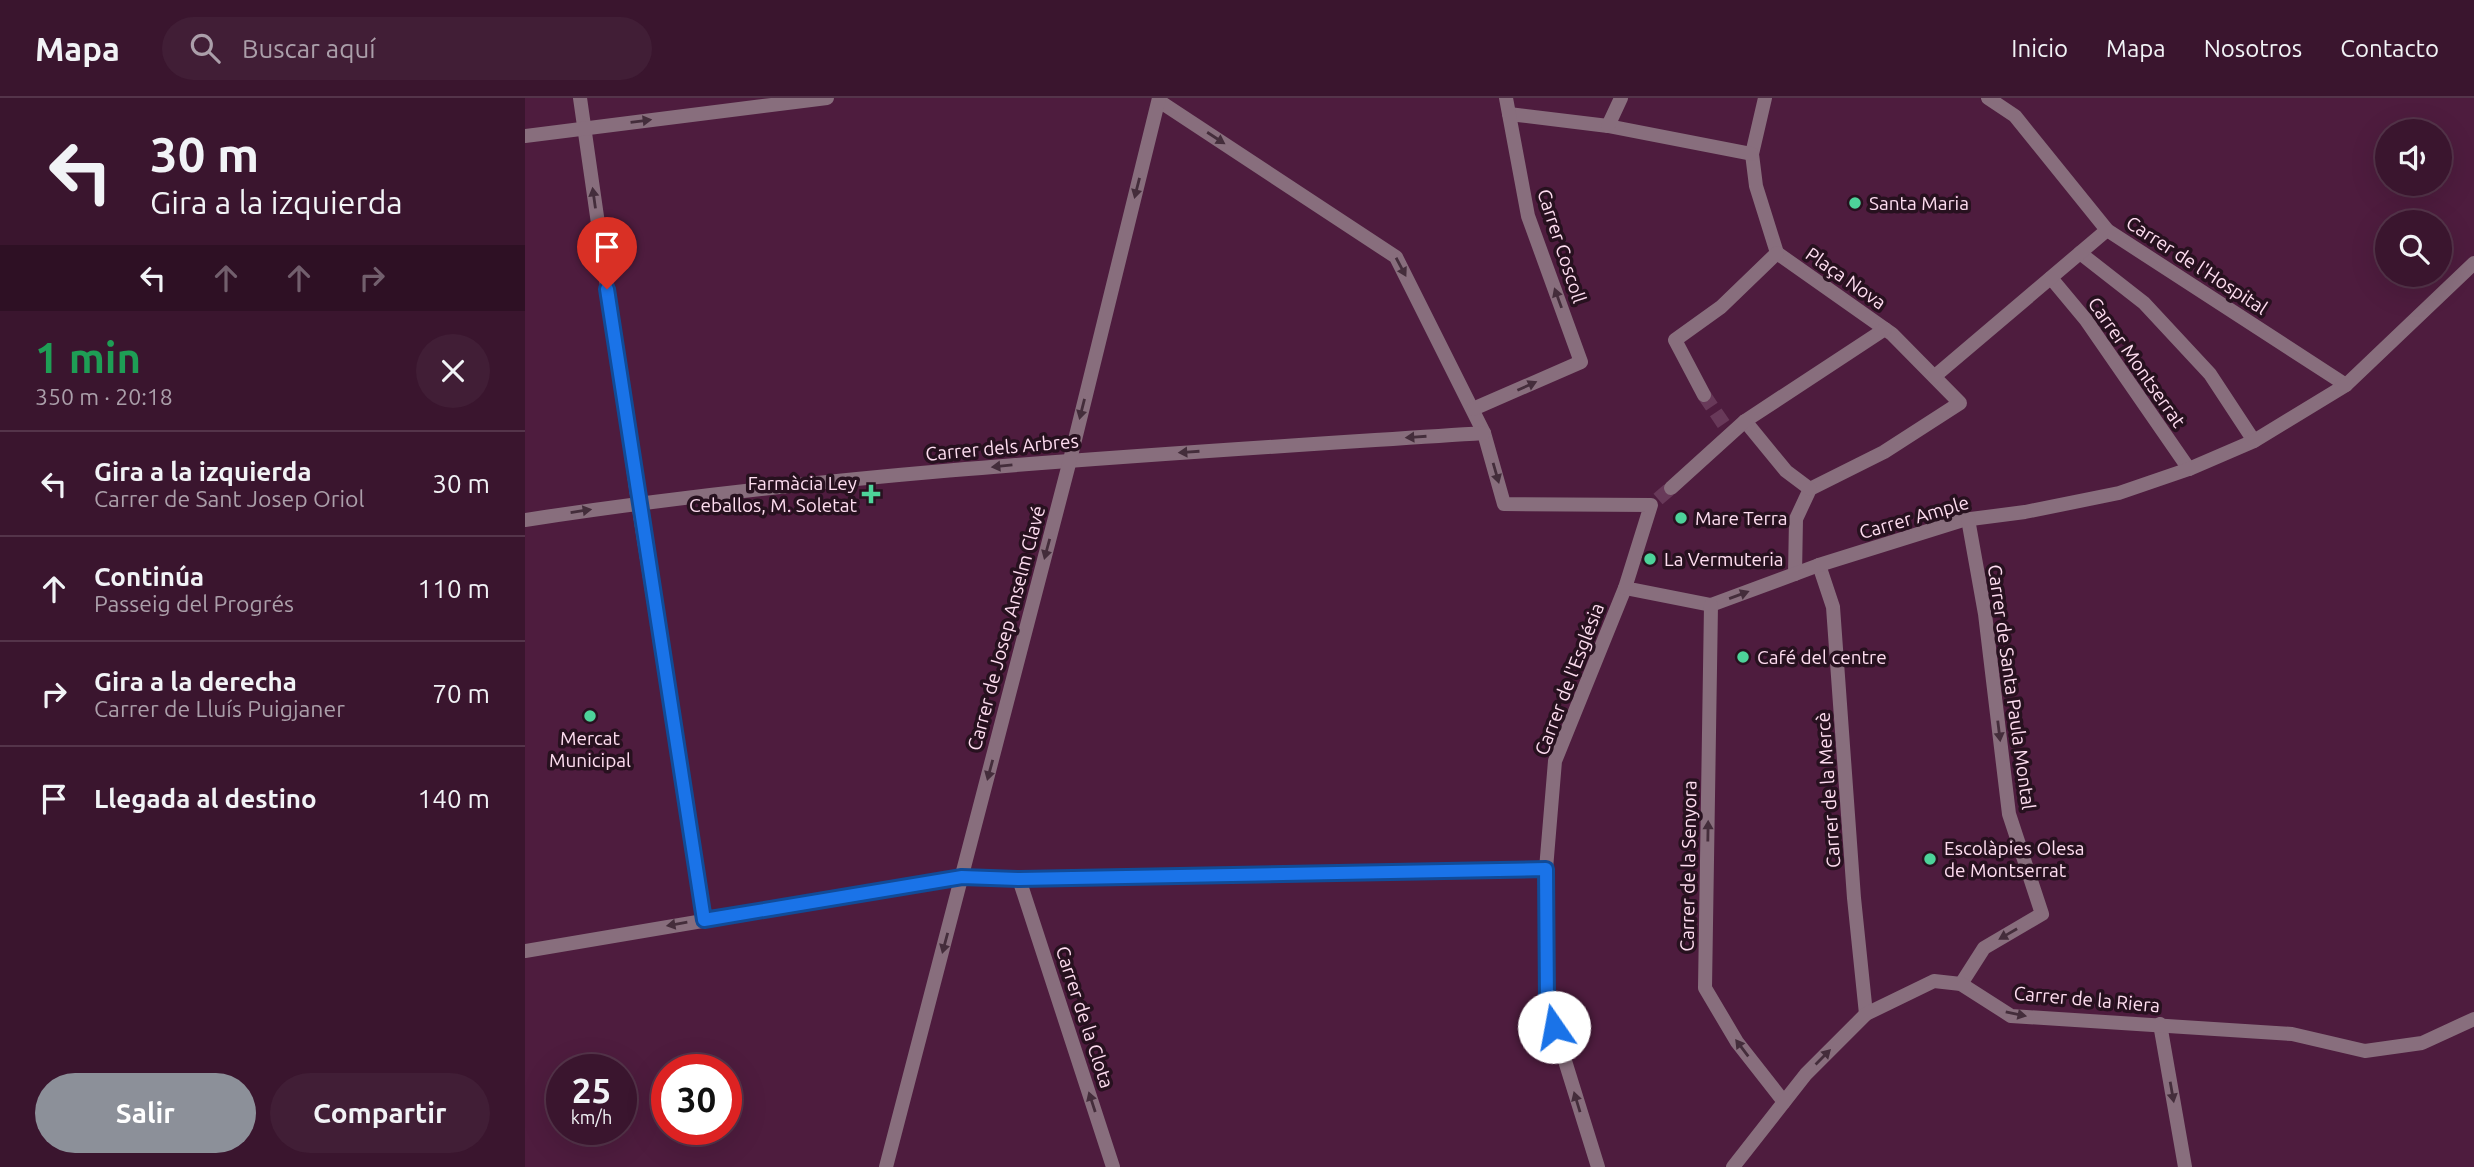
<!DOCTYPE html>
<html lang="es">
<head>
<meta charset="utf-8">
<style>
	body { margin:0; font-family:Ubuntu,sans-serif; background:#411e36; color:#f1f3f6; height:100vh; display:flex; flex-direction:column; font-size:26px; white-space:nowrap }
	* { box-sizing:border-box; margin:0 }
	p { font-size:23px; color:#ab9faa }
	.icon { flex:none; width:38px; height:38px; fill:none; stroke:currentColor; stroke-width:2; stroke-linecap:round; stroke-linejoin:round }
	.map { position:relative; flex:1; overflow:hidden }
	.side { display:flex; flex-direction:column; background:#3a152e; width:525px }
	.side>* { flex:none }
	.top-card { background:#3a152e; color:#f1f3f6; overflow:hidden }
	.buttons { position:absolute; left:1850px; top:21px; display:grid; gap:14px }
	.buttons a { display:grid; place-items:center; width:77px; height:77px; border-radius:50%; background:#3a152e; box-shadow:0 7px 28px #0002,0 0 0 2px #54344a; font-size:35px }
	.speed { position:absolute; left:21px; top:956px; display:flex; gap:14px; font-size:35px; font-weight:700; text-align:center }
	.speed>* { display:grid; place-content:center; width:91px; height:91px; border-radius:50%; background:#3a152e; box-shadow:0 7px 28px #0002,0 0 0 2px #54344a; line-height:1 }
	.speed small { font-size:18px; font-weight:400 }
	.speed .limit { border:10px solid #d22; background:#fff; color:#111 }
	.pin { position:absolute; display:grid; place-items:center; width:60px; height:60px; color:#fff; margin:-72px -30px; border-radius:50% 50% 50% 0; rotate:-45deg; box-shadow:0 0 7px #0007 }
	.pin .icon { rotate:45deg }
	.me { position:absolute; width:77px; margin:-38px; rotate:348deg; stroke-linejoin:round; filter:drop-shadow(0 0 5px #0008) }
	.turn { display:flex; align-items:center; gap:24px; height:147px; padding:0 35px; font-size:32px }
	.turn .icon { width:91px; height:91px; stroke-width:2.5 }
	.turn b { display:block; font-size:49px; line-height:60px }
	.lanes { display:flex; align-items:center; height:66px; padding:0 35px; background:#0003; justify-content:center; gap:35px; direction:ltr }
	.lanes .off { opacity:.35 }
	.round { display:grid; place-items:center; flex:none; width:74px; height:74px; border-radius:37px; background:#411e36 }
	.summary { display:flex; align-items:center; justify-content:space-between; height:119px; padding:0 35px }
	h1 { font-size:42px; font-weight:700; line-height:52px; color:#1e9e55 }
	.button { display:flex; gap:14px; margin-top:auto; padding:14px 35px }
	.button a { flex:1; height:80px; border-radius:42px; background:#8c9099; color:#fff; font-size:28px; font-weight:700; line-height:80px; text-align:center }
	.button a+a { background:#411e36; color:#f1f3f6 }
	ul { padding:0; list-style:none }
	li { display:flex; align-items:center; gap:21px; height:105px; padding:0 35px; border-top:2px solid #54344a }
	li div { flex:1 }
	li b { display:block; font-size:26px }
	li em { font-style:normal }
	header { display:flex; align-items:center; gap:42px; box-sizing:border-box; height:98px; padding:0 35px; background:#3a152e; border-bottom:2px solid #54344a }
	header strong { font-size:33px }
	nav { display:flex; gap:38px; margin-inline-start:auto; font-size:24px }
	.search { width:490px; height:63px; background:#411e36; display:flex; align-items:center; gap:18px; box-sizing:border-box; padding:0 24px; border-radius:38px; color:#ab9faa; font-size:26px }
	main { display:flex; flex:1; min-height:0 }
	.map>svg:first-child { display:block }
	.lines { fill:none; stroke-linecap:round; stroke-linejoin:round }
	.pedestrian-tunnel { stroke:#683959; stroke-width:14; stroke-dasharray:14 7; stroke-linecap:butt }
	.pedestrian { stroke:#886e7d; stroke-width:14 }
	.minor { stroke:#886e7d; stroke-width:14 }
	.oneway { fill:#442d3b }
	.route-casing { stroke:#114b97; stroke-width:18 }
	.route { stroke:#1a73e8; stroke-width:12 }
	.poi-dot { fill:#4dd39a; stroke:#27111f; stroke-width:2.5 }
	.labels { text-anchor:middle; stroke-width:7; stroke-linejoin:round; paint-order:stroke }
	.poi-label { font-size:19px; fill:#feddf0; stroke:#27111f; text-anchor:start }
	.street-label { font-size:19px; fill:#feddf0; stroke:#27111f }
</style>
</head>
<body>
<header>
<strong>Mapa</strong>
<div class="search"><svg class="icon" aria-label="search" viewBox="0 0 24 24"><circle cx="10" cy="10" r="6"/><path d="M15 15l6 6"/></svg>Buscar aquí</div>
<nav><a>Inicio</a><a>Mapa</a><a>Nosotros</a><a>Contacto</a></nav>
</header>
<main>
<section class="side">
<div class="top-card">
<div class="turn"><svg class="icon" aria-label="left" viewBox="0 0 24 24"><path d="M17 20v-9H6M10 6l-5 5 5 5"/></svg><div><b>30 m</b>Gira a la izquierda</div></div>
<div class="lanes"><svg class="icon" aria-label="left" viewBox="0 0 24 24"><path d="M17 20v-9H6M10 6l-5 5 5 5"/></svg><svg class="icon off" aria-label="ahead" viewBox="0 0 24 24"><path d="M12 20V5M6 11l6-6 6 6"/></svg><svg class="icon off" aria-label="ahead" viewBox="0 0 24 24"><path d="M12 20V5M6 11l6-6 6 6"/></svg><svg class="icon off" aria-label="right" viewBox="0 0 24 24"><path d="M7 20v-9h11M14 6l5 5-5 5"/></svg></div>
</div>
<div class="summary"><div><h1>1 min</h1><p>350 m · 20:18</p></div><a class="round"><svg class="icon" aria-label="close" viewBox="0 0 24 24"><path d="M6 6l12 12M18 6L6 18"/></svg></a></div>
<ul>
<li><svg class="icon" aria-label="left" viewBox="0 0 24 24"><path d="M17 20v-9H6M10 6l-5 5 5 5"/></svg><div><b>Gira a la izquierda</b><p>Carrer de Sant Josep Oriol</p></div><em>30 m</em></li>
<li><svg class="icon" aria-label="ahead" viewBox="0 0 24 24"><path d="M12 20V5M6 11l6-6 6 6"/></svg><div><b>Continúa</b><p>Passeig del Progrés</p></div><em>110 m</em></li>
<li><svg class="icon" aria-label="right" viewBox="0 0 24 24"><path d="M7 20v-9h11M14 6l5 5-5 5"/></svg><div><b>Gira a la derecha</b><p>Carrer de Lluís Puigjaner</p></div><em>70 m</em></li>
<li><svg class="icon" aria-label="arrive" viewBox="0 0 24 24"><path d="M6 21V4h12l-3 4 3 4H6"/></svg><div><b>Llegada al destino</b></div><em>140 m</em></li>
</ul>
<div class="button"><a>Salir</a><a>Compartir</a></div>
</section>
<div class="map">
<svg width="1949" height="1069" viewBox="0 0 1949 1069">
	<rect width="100%" height="100%" fill="#4e1c3e"/>
	<g class="lines">
		<g class="pedestrian-tunnel">
			<polyline points="1179,297 1200,328"/>
			<polyline points="1133,401 1146,390"/>
		</g>
		<g class="pedestrian">
			<polyline points="1240,0 1227,56 1231,88 1252,155"/>
			<polyline points="984,16 1083,28 1227,56"/>
			<polyline points="1083,28 1096,0"/>
			<polyline points="1252,155 1367,236 1435,305 1359,354 1285,391 1271,421 1270,476"/>
			<polyline points="1555,155 1619,205 1685,276 1729,343"/>
			<polyline points="1526,180 1561,222 1664,371"/>
			<polyline points="1410,278 1582,132"/>
			<polyline points="1179,297 1150,242 1196,209 1252,155"/>
			<polyline points="1220,323 1261,373 1285,391"/>
			<polyline points="1146,390 1220,323 1360,231"/>
			<polyline points="1294,467 1308,509 1329,800 1341,916"/>
			<polyline points="1021,771 1030,663 1100,490"/>
		</g>
		<g class="minor">
			<polyline points="55,0 113,404 179,822"/>
			<polyline points="1463,0 1490,18 1582,132 1821,287"/>
			<polyline points="634,3 871,159 959,335 979,406 1126,407 1100,490 1186,507 1294,467 1438,422 1500,414 1594,395 1664,371 1729,343 1821,287 1949,165"/>
			<polyline points="0,38 302,0"/>
			<polyline points="948,311 1056,264 1003,118 981,0"/>
			<path d="M0,422c317,-49 639,-66 959,-87"/>
			<polyline points="1186,507 1180,890 1212,944 1259,1004"/>
			<polyline points="494,781 588,1069"/>
			<polyline points="0,853 437,779 494,781 1021,771 1022,905 1073,1069"/>
			<polyline points="1436,886 1459,850 1517,816 1484,716 1460,516 1443,421"/>
			<polyline points="1635,926 1660,1069"/>
			<polyline points="361,1069 545,362 634,0"/>
			<polyline points="1208,1069 1281,976 1341,916 1409,883 1436,886 1486,918 1767,936 1840,953 1897,945 1949,921"/>
		</g>
	</g>
	<defs><path id="oneway-solid" d="M-6-.8H1V-3.2L6.5 0L1 3.2V.8H-6Z" transform="scale(1.75)"/></defs>
	<g class="oneway">
		<use href="#oneway-solid" transform="translate(116 23) rotate(-7)"/>
		<use href="#oneway-solid" transform="translate(691 40) rotate(33)"/>
		<use href="#oneway-solid" transform="translate(612 90) rotate(104)"/>
		<use href="#oneway-solid" transform="translate(69 100) rotate(-98)"/>
		<use href="#oneway-solid" transform="translate(876 169) rotate(62)"/>
		<use href="#oneway-solid" transform="translate(1033 200) rotate(-110)"/>
		<use href="#oneway-solid" transform="translate(1002 288) rotate(-24)"/>
		<use href="#oneway-solid" transform="translate(557 311) rotate(104)"/>
		<use href="#oneway-solid" transform="translate(891 339) rotate(176)"/>
		<use href="#oneway-solid" transform="translate(664 354) rotate(176)"/>
		<use href="#oneway-solid" transform="translate(477 368) rotate(174)"/>
		<use href="#oneway-solid" transform="translate(971 375) rotate(74)"/>
		<use href="#oneway-solid" transform="translate(56 413) rotate(-9)"/>
		<use href="#oneway-solid" transform="translate(522 451) rotate(105)"/>
		<use href="#oneway-solid" transform="translate(1214 497) rotate(-20)"/>
		<use href="#oneway-solid" transform="translate(1474 633) rotate(83)"/>
		<use href="#oneway-solid" transform="translate(465 672) rotate(105)"/>
		<use href="#oneway-solid" transform="translate(1183 733) rotate(-89)"/>
		<use href="#oneway-solid" transform="translate(152 826) rotate(170)"/>
		<use href="#oneway-solid" transform="translate(1483 836) rotate(150)"/>
		<use href="#oneway-solid" transform="translate(420 845) rotate(105)"/>
		<use href="#oneway-solid" transform="translate(1491 916) rotate(12)"/>
		<use href="#oneway-solid" transform="translate(1217 950) rotate(-127)"/>
		<use href="#oneway-solid" transform="translate(1298 959) rotate(-45)"/>
		<use href="#oneway-solid" transform="translate(1647 994) rotate(80)"/>
		<use href="#oneway-solid" transform="translate(567 1004) rotate(-108)"/>
		<use href="#oneway-solid" transform="translate(1052 1004) rotate(-107)"/>
	</g>
	<g class="lines">
		<g class="route-casing">
			<polyline id="route" points="82,191 179,822 437,779 494,781 1021,771 1022,905 1029,929"/>
		</g>
		<use href="#route" class="route"/>
	</g>
	<g class="poi-dot">
		<circle cx="1330" cy="105" r="7"/>
		<path d="M342.5 385.5h7v7h7v7h-7v7h-7v-7h-7v-7h7z"/>
		<circle cx="1156" cy="420" r="7"/>
		<circle cx="1125" cy="461" r="7"/>
		<circle cx="1218" cy="559" r="7"/>
		<circle cx="65" cy="618" r="7"/>
		<circle cx="1405" cy="761" r="7"/>
	</g>
	<g class="labels">
		<g class="poi-label">
			<text x="1344" y="112">Santa Maria</text>
			<text x="332" y="392" text-anchor="end">Farmàcia Ley<tspan x="332" dy="22">Ceballos, M. Soletat</tspan></text>
			<text x="1170" y="427">Mare Terra</text>
			<text x="1139" y="468">La Vermuteria</text>
			<text x="1232" y="566">Café del centre</text>
			<text x="65" y="647" text-anchor="middle">Mercat<tspan x="65" dy="22">Municipal</tspan></text>
			<text x="1419" y="757">Escolàpies Olesa<tspan x="1419" dy="22">de Montserrat</tspan></text>
		</g>
		<g class="street-label">
			<text transform="translate(1037 148) rotate(72)" y="7">Carrer Coscoll</text>
			<text transform="translate(1672 167) rotate(33)" y="7">Carrer de l'Hospital</text>
			<text transform="translate(1321 180) rotate(35)" y="7">Plaça Nova</text>
			<text transform="translate(1612 264) rotate(55)" y="7">Carrer Montserrat</text>
			<text transform="translate(477 349) rotate(-5)" y="7">Carrer dels Arbres</text>
			<text transform="translate(1389 419) rotate(-16)" y="7">Carrer Ample</text>
			<text transform="translate(481 530) rotate(-75)" y="7">Carrer de Josep Anselm Clavé</text>
			<text transform="translate(1044 581) rotate(-69)" y="7">Carrer de l'Església</text>
			<text transform="translate(1487 589) rotate(82)" y="7">Carrer de Santa Paula Montal</text>
			<text transform="translate(1303 692) rotate(-94)" y="7">Carrer de la Mercè</text>
			<text transform="translate(1163 768) rotate(-89)" y="7">Carrer de la Senyora</text>
			<text transform="translate(1562 901) rotate(5)" y="7">Carrer de la Riera</text>
			<text transform="translate(560 919) rotate(72)" y="7">Carrer de la Clota</text>
		</g>
	</g>
</svg>
<div class="buttons">
<a><svg class="icon" aria-label="sound" viewBox="0 0 24 24"><path d="M4 9h4l5-4v14l-5-4H4zM17 9q2 3 0 6"/></svg></a>
<a><svg class="icon" aria-label="search" viewBox="0 0 24 24"><circle cx="10" cy="10" r="6"/><path d="M15 15l6 6"/></svg></a>
</div>
<div class="speed"><div>25<small>km/h</small></div><div class="limit">30</div></div>
<div class="pin" style="left:82px;top:191px;background:#d93025"><svg class="icon" aria-label="arrive" viewBox="0 0 24 24"><path d="M6 21V4h12l-3 4 3 4H6"/></svg></div>
<svg class="me" style="left:1029px;top:929px" viewBox="-20 -20 40 40"><circle r="19" fill="#fff"/><path d="M0-13L10 11 0 6-10 11z" fill="#1a73e8"/></svg>
</div>
</main>
</body>
</html>
